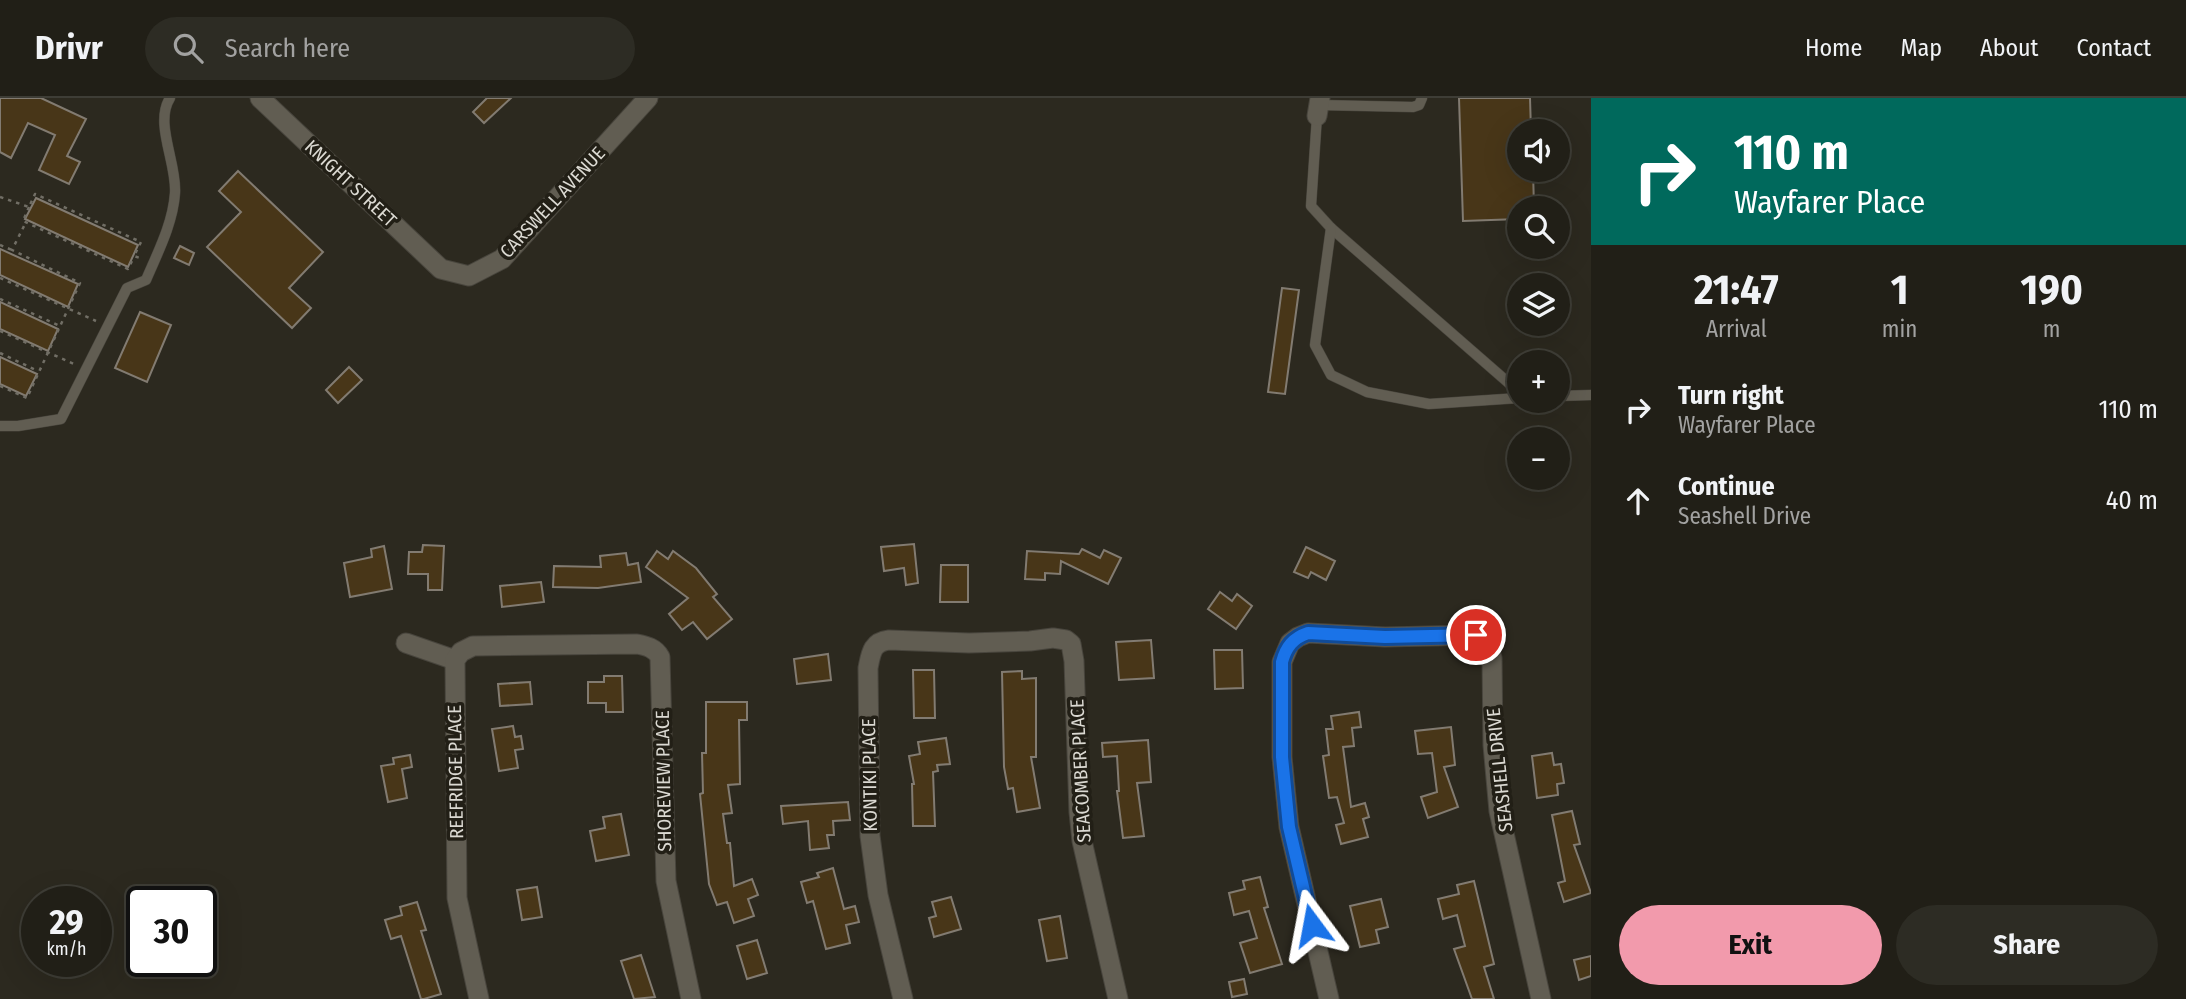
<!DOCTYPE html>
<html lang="en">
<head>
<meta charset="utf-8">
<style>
	body { margin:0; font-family:"Fira Sans Condensed",sans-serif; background:#2d2c24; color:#f1f3f6; height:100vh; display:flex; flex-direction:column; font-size:26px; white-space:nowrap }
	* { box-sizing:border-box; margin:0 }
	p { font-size:23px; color:#a2a2a1 }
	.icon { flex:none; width:38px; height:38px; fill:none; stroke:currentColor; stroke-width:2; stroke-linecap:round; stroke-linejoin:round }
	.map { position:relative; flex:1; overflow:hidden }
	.sheet { display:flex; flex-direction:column; background:#211f17; width:595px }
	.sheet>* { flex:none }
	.banner { background:#00695c; color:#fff; overflow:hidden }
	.tools { position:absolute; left:1507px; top:21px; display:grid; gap:14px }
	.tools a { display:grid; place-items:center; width:63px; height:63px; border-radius:50%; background:#211f17; box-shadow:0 7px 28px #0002,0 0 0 2px #3e3d36; font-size:35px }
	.speed { position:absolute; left:21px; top:788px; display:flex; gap:14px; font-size:35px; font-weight:700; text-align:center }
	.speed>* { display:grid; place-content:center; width:91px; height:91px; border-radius:50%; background:#211f17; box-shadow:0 7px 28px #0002,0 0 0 2px #3e3d36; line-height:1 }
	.speed small { font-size:18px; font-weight:400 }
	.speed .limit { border:4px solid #111; border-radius:10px; background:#fff; color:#111 }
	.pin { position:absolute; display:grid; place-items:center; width:60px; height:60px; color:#fff; margin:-30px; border:4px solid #fff; border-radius:50%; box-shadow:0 2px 7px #0007 }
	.me { position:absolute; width:77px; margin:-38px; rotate:347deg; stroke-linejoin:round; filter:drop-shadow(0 0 5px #0008) }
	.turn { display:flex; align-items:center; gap:24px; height:147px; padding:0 28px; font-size:32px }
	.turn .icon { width:91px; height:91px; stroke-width:2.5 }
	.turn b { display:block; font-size:49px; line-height:60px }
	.eta { display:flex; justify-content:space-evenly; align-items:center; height:119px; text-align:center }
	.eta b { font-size:42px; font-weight:700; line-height:49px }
	.cta { display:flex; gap:14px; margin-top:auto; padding:14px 28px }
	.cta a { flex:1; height:80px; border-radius:42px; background:#f29aac; color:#111; font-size:28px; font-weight:700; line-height:80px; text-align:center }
	.cta a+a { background:#2d2c24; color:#f1f3f6 }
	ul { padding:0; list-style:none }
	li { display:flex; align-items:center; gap:21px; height:91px; padding:0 28px }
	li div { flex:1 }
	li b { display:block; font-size:26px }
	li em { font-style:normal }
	header { display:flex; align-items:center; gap:42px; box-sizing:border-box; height:98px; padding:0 35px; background:#211f17; border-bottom:2px solid #3e3d36 }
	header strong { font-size:33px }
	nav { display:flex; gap:38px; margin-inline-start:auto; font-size:24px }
	.search { width:490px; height:63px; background:#2d2c24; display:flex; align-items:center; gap:18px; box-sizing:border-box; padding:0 24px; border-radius:38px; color:#a2a2a1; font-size:26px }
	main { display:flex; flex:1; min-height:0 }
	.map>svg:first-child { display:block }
	.building { fill:#483618; stroke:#827b71; stroke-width:2 }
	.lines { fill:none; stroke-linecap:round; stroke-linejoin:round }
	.lane-casing { stroke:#48453d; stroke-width:11 }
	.street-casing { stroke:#48453d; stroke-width:21 }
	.path { stroke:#716e65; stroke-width:2.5; stroke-dasharray:3.5 5; stroke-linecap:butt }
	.lane { stroke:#615d52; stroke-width:10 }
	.street { stroke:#615d52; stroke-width:19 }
	.route-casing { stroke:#114b97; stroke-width:18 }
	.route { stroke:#1a73e8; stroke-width:12 }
	.labels { text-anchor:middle; stroke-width:7; stroke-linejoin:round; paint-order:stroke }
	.street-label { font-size:19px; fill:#dbd9d2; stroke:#221f16 }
</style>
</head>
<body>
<header>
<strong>Drivr</strong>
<div class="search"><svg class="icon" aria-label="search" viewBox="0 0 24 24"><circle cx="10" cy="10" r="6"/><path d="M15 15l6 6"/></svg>Search here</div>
<nav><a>Home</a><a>Map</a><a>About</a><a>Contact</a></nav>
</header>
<main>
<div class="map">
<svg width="1591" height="901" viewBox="0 0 1591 901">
	<rect width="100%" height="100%" fill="#2c291f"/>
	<g class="building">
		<polygon points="0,0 41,0 86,21 67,58 80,64 69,86 39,72 55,37 28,25 11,60 0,54"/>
		<polygon points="487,0 511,0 484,25 473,14"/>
		<polygon points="1459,0 1530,0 1531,33 1519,33 1519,72 1533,72 1534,110 1519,110 1519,121 1463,123"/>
		<polygon points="238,73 323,154 289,190 311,210 292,230 207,149 241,114 219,93"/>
		<polygon points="36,100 138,147 128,169 25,121"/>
		<polygon points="180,148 194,155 189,167 174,160"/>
		<polygon points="0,151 78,186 68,209 0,177"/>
		<polygon points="1282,190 1299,192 1285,296 1268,294"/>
		<polygon points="0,204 58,231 48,253 0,231"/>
		<polygon points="140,214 171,227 147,284 115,270"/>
		<polygon points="0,259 37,276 26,298 0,286"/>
		<polygon points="349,269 362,282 338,305 326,292"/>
		<polygon points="914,446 918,485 906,487 904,470 884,473 881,449"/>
		<polygon points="423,447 444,448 442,492 428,492 428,476 408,476 409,454 422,454"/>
		<polygon points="384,448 392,491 350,499 344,465 372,459 371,451"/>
		<polygon points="1306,449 1335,463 1326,482 1311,474 1308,480 1294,474"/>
		<polygon points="1082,451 1100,460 1104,452 1121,460 1108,486 1061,463 1060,476 1045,475 1045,482 1025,481 1027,453 1079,456"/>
		<polygon points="657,453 668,461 673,453 696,470 717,496 713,499 732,521 707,541 693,524 682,532 669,516 688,500 646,469"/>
		<polygon points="626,455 628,467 638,465 641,484 598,490 553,489 554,468 601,469 600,458"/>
		<polygon points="941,467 968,467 968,504 940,504"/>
		<polygon points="541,484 544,504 502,509 500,488"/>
		<polygon points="1220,494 1232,503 1237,496 1252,508 1236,531 1208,511"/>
		<polygon points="1151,542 1154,580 1119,582 1116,544"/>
		<polygon points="1214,552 1242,552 1243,590 1215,591"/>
		<polygon points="828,556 831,582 797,586 794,561"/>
		<polygon points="913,572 934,572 935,620 914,620"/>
		<polygon points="1022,573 1022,581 1036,580 1036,659 1031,659 1040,710 1017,714 1013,690 1008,691 1004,669 1002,574"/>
		<polygon points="604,578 622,578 623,614 606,614 606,605 588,605 588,584 604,584"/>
		<polygon points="530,584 532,606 500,608 498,586"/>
		<polygon points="706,604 747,604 747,622 739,622 740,686 728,687 732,715 723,716 727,745 730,745 734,788 752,781 758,797 748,801 754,818 734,825 727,804 717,807 709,786 700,696 703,695 702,655 706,655"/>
		<polygon points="1359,614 1361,629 1352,630 1354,648 1343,649 1351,709 1365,705 1369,719 1363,721 1368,739 1341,746 1336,727 1344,725 1337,699 1329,700 1323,658 1329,657 1326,631 1333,631 1331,618"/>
		<polygon points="513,628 515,639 521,638 523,651 515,652 518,670 499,673 492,631"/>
		<polygon points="1451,629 1455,667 1444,669 1458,709 1428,720 1421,699 1437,694 1432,655 1418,656 1415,633"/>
		<polygon points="946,640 950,666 937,667 938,673 933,674 935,728 913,728 912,686 914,686 909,658 920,656 918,644"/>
		<polygon points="1148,642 1151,684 1137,685 1144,738 1123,740 1117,693 1119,693 1117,658 1103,659 1102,645"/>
		<polygon points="1552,655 1554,667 1561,666 1564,685 1557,686 1558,697 1537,700 1532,658"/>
		<polygon points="410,657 412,669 402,671 407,700 388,704 381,668 394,666 393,660"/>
		<polygon points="848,704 850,722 833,723 834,737 827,737 829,750 810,752 808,723 783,726 781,708"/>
		<polygon points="1572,713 1580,746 1574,747 1591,795 1564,804 1558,785 1565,783 1552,717"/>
		<polygon points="621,716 629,757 596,763 590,733 605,730 603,719"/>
		<polygon points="833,770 844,811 855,808 859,824 846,827 850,845 826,851 813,803 807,805 801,784 819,779 817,775"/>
		<polygon points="1260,779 1268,809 1264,810 1282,866 1250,875 1240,845 1257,840 1249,813 1234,817 1229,795 1245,791 1243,783"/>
		<polygon points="1474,783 1494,866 1484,869 1494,901 1472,901 1454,851 1465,848 1457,817 1443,821 1438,801 1459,796 1457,787"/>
		<polygon points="537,789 542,819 522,822 517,792"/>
		<polygon points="951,799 961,831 934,839 929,820 936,818 932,804"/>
		<polygon points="1381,801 1388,829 1376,832 1379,845 1360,849 1350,808"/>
		<polygon points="417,804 426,832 421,833 441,896 424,901 421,901 401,838 391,841 385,822 402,817 400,809"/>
		<polygon points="1060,818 1067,860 1047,863 1039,822"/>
		<polygon points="757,842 767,875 747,881 737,848"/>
		<polygon points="641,857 655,899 634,901 621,863"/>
		<polygon points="1591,858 1591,878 1579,882 1574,862"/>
		<polygon points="1244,881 1247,896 1232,899 1229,884"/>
	</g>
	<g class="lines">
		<g class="lane-casing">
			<g id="lane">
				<polyline points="1319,7 1413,9 1419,7 1422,0"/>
				<polyline points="1317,18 1311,108 1331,130 1519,294"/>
				<polyline points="1331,130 1315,247 1331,277 1367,294 1429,306 1519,300"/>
				<polyline points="1558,298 1591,297"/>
				<path d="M0,328h18l43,-7 66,-131 19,-8c12,-28 27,-57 29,-87 2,-30 -21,-70 -5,-95"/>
			</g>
		</g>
		<g class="street-casing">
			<g id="street">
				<polyline points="260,0 441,171 469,178 502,161 648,0"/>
				<polyline points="1317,18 1320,0"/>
				<polyline points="406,545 455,562"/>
				<path d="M479,901l-22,-101 -2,-238 6,-8 12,-6 164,-2c10,2 18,4 23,13l6,224 25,118"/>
				<path d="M903,901l-25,-104 -8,-59 -2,-168c3,-15 4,-26 21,-28l80,3 61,-2 23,-3 13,2 5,4 3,17 5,151 3,29 36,158"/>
				<path d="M1329,901l-40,-172 -7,-70v-95l8,-19 8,-6 10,-4 77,4 91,-2c11,4 13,13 16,23l1,87 6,66 42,188"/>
			</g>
		</g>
		<g class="path">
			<polyline points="0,99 29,109 35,96 141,144 134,158 140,160"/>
			<polyline points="29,109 23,123 128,171 134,159"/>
			<polyline points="0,147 12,152"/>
			<polyline points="0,180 96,223"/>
			<polyline points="0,201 60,228"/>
			<polyline points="0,233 74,266"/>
			<polyline points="0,255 38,273"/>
			<polyline points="0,288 27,300 80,185 12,152 26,124"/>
		</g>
		<use href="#lane" class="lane"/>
		<use href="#street" class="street"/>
	</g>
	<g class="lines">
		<g class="route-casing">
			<path id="route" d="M1312,827l-23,-98 -7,-70v-95c4,-15 11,-24 26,-29l77,4 91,-2"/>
		</g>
		<use href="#route" class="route"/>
	</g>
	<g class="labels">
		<g class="street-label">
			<text transform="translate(351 85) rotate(43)" y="7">KNIGHT STREET</text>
			<text transform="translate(552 104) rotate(-47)" y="7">CARSWELL AVENUE</text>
			<text transform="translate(1499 672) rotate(-96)" y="7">SEASHELL DRIVE</text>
			<text transform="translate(1080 673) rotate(-93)" y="7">SEACOMBER PLACE</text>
			<text transform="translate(455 674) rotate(-91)" y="7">REEFRIDGE PLACE</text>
			<text transform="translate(869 677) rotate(-91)" y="7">KONTIKI PLACE</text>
			<text transform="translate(663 683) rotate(-91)" y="7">SHOREVIEW PLACE</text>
		</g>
	</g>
</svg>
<div class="tools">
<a><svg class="icon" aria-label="sound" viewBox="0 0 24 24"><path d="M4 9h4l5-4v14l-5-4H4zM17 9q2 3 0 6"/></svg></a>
<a><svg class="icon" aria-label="search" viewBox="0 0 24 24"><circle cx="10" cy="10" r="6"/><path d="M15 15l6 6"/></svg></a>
<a><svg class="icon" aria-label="layers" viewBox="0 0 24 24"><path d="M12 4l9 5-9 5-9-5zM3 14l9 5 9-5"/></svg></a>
<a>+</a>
<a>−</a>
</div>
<div class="speed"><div>29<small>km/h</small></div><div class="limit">30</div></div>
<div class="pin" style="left:1476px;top:537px;background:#d93025"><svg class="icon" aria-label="arrive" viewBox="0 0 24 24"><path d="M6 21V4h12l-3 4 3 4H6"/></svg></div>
<svg class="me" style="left:1312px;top:827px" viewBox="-20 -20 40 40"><path d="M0-17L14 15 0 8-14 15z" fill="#1a73e8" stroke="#fff" stroke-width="4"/></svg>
</div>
<section class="sheet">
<div class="banner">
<div class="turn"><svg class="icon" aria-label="right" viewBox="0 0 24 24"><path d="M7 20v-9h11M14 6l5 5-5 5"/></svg><div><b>110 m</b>Wayfarer Place</div></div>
</div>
<div class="eta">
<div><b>21:47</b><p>Arrival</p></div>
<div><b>1</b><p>min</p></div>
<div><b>190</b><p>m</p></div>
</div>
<ul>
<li><svg class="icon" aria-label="right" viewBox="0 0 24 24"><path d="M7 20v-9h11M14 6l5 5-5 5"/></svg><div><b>Turn right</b><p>Wayfarer Place</p></div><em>110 m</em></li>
<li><svg class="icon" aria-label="ahead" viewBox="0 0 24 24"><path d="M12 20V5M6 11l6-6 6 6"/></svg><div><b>Continue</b><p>Seashell Drive</p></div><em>40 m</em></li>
</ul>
<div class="cta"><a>Exit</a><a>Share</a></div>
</section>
</main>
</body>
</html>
